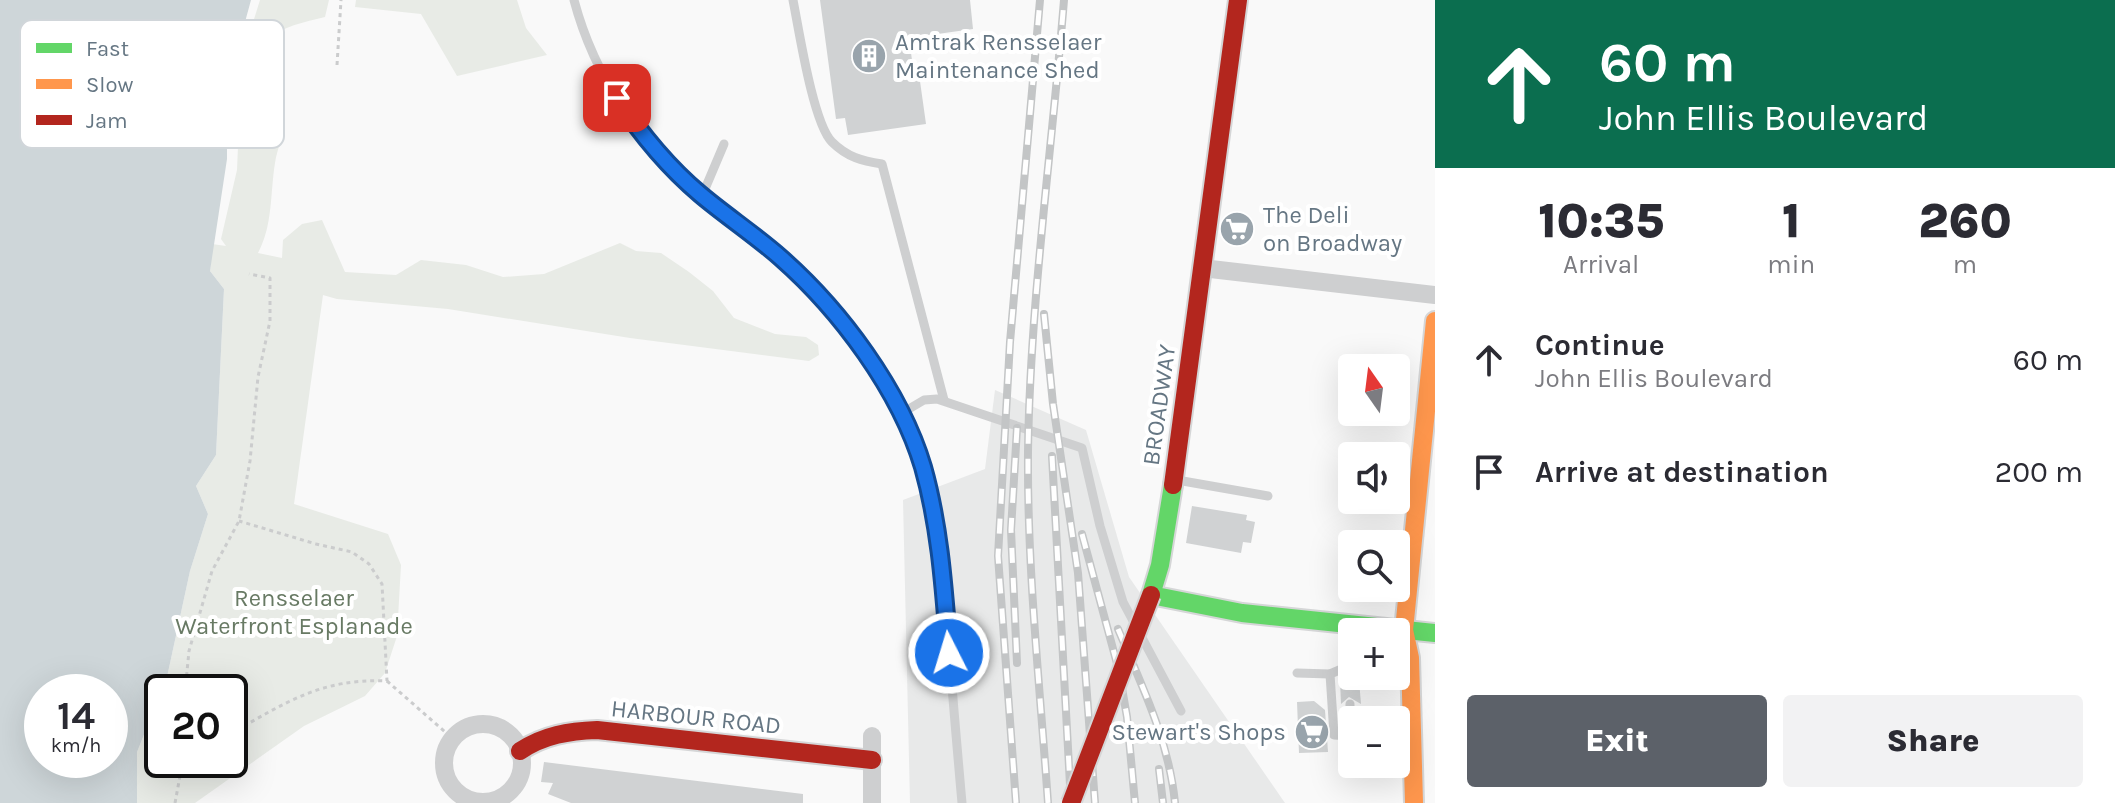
<!DOCTYPE html>
<html lang="en">
<head>
<meta charset="utf-8">
<style>
	body { margin:0; font-family:Karla,sans-serif; background:#f2f2f3; color:#2b2b33; height:100vh; display:flex; flex-direction:column; font-size:30px; white-space:nowrap }
	* { box-sizing:border-box; margin:0 }
	p { font-size:26px; color:#7c7c81 }
	.icon { flex:none; width:44px; height:44px; fill:none; stroke:currentColor; stroke-width:2; stroke-linecap:round; stroke-linejoin:round }
	.map { position:relative; flex:1; overflow:hidden }
	.panel { display:flex; flex-direction:column; background:#fff; width:680px }
	.panel>* { flex:none }
	.top-card { background:#0b6e4f; color:#fff; overflow:hidden }
	.needle { width:52px; rotate:346deg }
	.buttons { position:absolute; left:1338px; top:354px; display:grid; gap:16px }
	.buttons a { display:grid; place-items:center; width:72px; height:72px; border-radius:8px; background:#fff; box-shadow:0 8px 32px #0002; font-size:40px }
	.speed { position:absolute; left:24px; top:674px; display:flex; gap:16px; font-size:40px; font-weight:700; text-align:center }
	.speed>* { display:grid; place-content:center; width:104px; height:104px; border-radius:50%; background:#fff; box-shadow:0 8px 32px #0002; line-height:1 }
	.speed small { font-size:20px; font-weight:400 }
	.speed .limit { border:4px solid #111; border-radius:12px; background:#fff; color:#111 }
	.pin { position:absolute; display:grid; place-items:center; width:68px; height:68px; color:#fff; margin:-34px; border-radius:16px; box-shadow:0 4px 12px #0006 }
	.me { position:absolute; width:88px; margin:-44px; rotate:355deg; stroke-linejoin:round; filter:drop-shadow(0 0 6px #0008) }
	.turn { display:flex; align-items:center; gap:28px; height:168px; padding:0 32px; font-size:36px }
	.turn .icon { width:104px; height:104px; stroke-width:2.5 }
	.turn b { display:block; font-size:56px; line-height:68px }
	.eta { display:flex; justify-content:space-evenly; align-items:center; height:136px; text-align:center }
	.eta b { font-size:48px; font-weight:800; line-height:56px }
	.primary-button { display:flex; gap:16px; margin-top:auto; padding:16px 32px }
	.primary-button a { flex:1; height:92px; border-radius:8px; background:#5c6169; color:#fff; font-size:32px; font-weight:800; line-height:92px; text-align:center }
	.primary-button a+a { background:#f2f2f3; color:#2b2b33 }
	ul { padding:0; list-style:none }
	li { display:flex; align-items:center; gap:24px; height:112px; padding:0 32px }
	li div { flex:1 }
	li b { display:block; font-size:30px }
	li em { font-style:normal }
	main { display:flex; flex:1; min-height:0 }
	.map>svg:first-child { display:block }
	.built { fill:#e8e9e9 }
	.green { fill:#e8ebe6; fill-rule:evenodd }
	.water { fill:#ced6d9; fill-rule:evenodd }
	.building { fill:#d0d2d3 }
	.lines { fill:none; stroke-linecap:round; stroke-linejoin:round }
	.fast-casing { stroke:#d5d6d7; stroke-width:22 }
	.slow-casing { stroke:#d5d6d7; stroke-width:22 }
	.jam-casing { stroke:#d5d6d7; stroke-width:22 }
	.path { stroke:#cbcccd; stroke-width:3; stroke-dasharray:4 4; stroke-linecap:butt }
	.lane { stroke:#cecfd0; stroke-width:9 }
	.street { stroke:#cecfd0; stroke-width:18 }
	.fast { stroke:#63d668; stroke-width:18 }
	.slow { stroke:#ff974d; stroke-width:18 }
	.jam { stroke:#b3261e; stroke-width:18 }
	.rail-casing { stroke:#c3c5c6; stroke-width:8 }
	.rail { stroke:#fff; stroke-width:5; stroke-dasharray:15; stroke-linecap:butt }
	.jam-bridge-casing { stroke:#d5d6d7; stroke-width:22; stroke-linecap:butt }
	.jam-bridge { stroke:#b3261e; stroke-width:18 }
	.route-casing { stroke:#114b97; stroke-width:20 }
	.route { stroke:#1a73e8; stroke-width:14 }
	.labels { text-anchor:middle; stroke-width:8; stroke-linejoin:round; paint-order:stroke }
	.poi-label { font-size:24px; fill:#657683; stroke:#fff; text-anchor:start }
	.street-label { font-size:24px; fill:#657683; stroke:#fff }
	.park-label { font-size:24px; fill:#687a64; stroke:#fff }
	.key { fill:#fff; stroke:#d1d6da; stroke-width:2 }
	.key-label { font-size:22px; fill:#657683 }
</style>
</head>
<body>
<main>
<div class="map">
<svg width="1435" height="803" viewBox="0 0 1435 803">
	<rect width="100%" height="100%" fill="#f9f9f9"/>
	<polygon class="built" points="995,390 1086,430 1129,577 1285,803 910,803 903,500 985,469"/>
	<g class="green">
		<path d="M260,0h69l-4,17c-35,8 -80,19 -75,64 11,5 27,17 31,28 7,21 -3,34 -6,54 -5,31 -2,62 -17,90l24,5 1,-18 19,-16 20,-4 23,52 51,3 25,-15 45,5 37,12 41,-3 76,-31 16,8 25,2 28,19 24,19 21,27 41,16 31,3 12,8 1,10 -10,6 -179,-23 -182,-29 -111,-10 -14,-4 -29,209 94,30 13,31 -4,71 -12,37 -20,23 -61,30 -109,77h-58v-51l30,-75 23,-106 18,-57 -12,-28 20,-31 8,-166 -14,-18 2,-27 14,2 -5,-7 16,-69 2,-47 -5,-40zM162,692h68v68h-68z"/>
		<polygon points="356,0 517,0 526,28 547,55 457,76 421,14 355,7"/>
	</g>
	<path class="water" d="M0,0h251l-24,88v71l-17,112 14,18 -8,166 -20,31 12,28 -18,57 -23,106 -30,75v51h-137zM42,692h68v68h-68z"/>
	<g class="building">
		<polygon points="820,0 970,0 973,29 909,38 914,75 919,74 926,124 848,135 845,118 836,119"/>
		<polygon points="1192,506 1247,515 1246,520 1255,522 1251,543 1243,542 1241,553 1186,543"/>
		<polygon points="1340,680 1359,680 1361,704 1349,697 1341,704"/>
		<polygon points="1314,701 1325,710 1328,752 1299,753 1297,702"/>
		<polygon points="544,762 803,794 803,803 571,803 548,794 553,783 541,782"/>
	</g>
	<g class="lines">
		<g class="fast-casing">
			<polyline id="fast" points="1173,485 1160,565 1151,595 1242,613 1435,633"/>
		</g>
		<g class="slow-casing">
			<polyline id="slow" points="1414,803 1410,658 1404,630 1435,321"/>
		</g>
		<g class="jam-casing">
			<g id="jam">
				<polyline points="1173,485 1238,0"/>
				<path d="M520,751c24,-16 49,-20 77,-21l275,30"/>
			</g>
		</g>
		<g class="path">
			<polyline points="337,65 341,0"/>
			<polyline points="387,681 452,738"/>
			<polyline points="185,692 189,651 212,571 239,521 250,461 258,377 270,321 270,278 249,274"/>
			<path d="M230,734c55,-31 91,-56 157,-53l-5,-97 -13,-20 -17,-12 -36,-8 -77,-23"/>
			<polyline points="175,803 183,760"/>
		</g>
		<g class="lane">
			<path d="M574,0c20,76 67,145 127,195 39,32 81,59 116,97 38,41 75,94 96,146 25,62 29,131 35,196 4,56 9,113 14,169"/>
			<path d="M793,0c6,30 20,123 39,142 15,15 30,19 50,22l62,236"/>
			<polyline points="702,196 724,144"/>
			<polyline points="902,413 924,400 937,399 1082,448 1100,526 1123,602 1181,711"/>
			<polyline points="1177,480 1268,496"/>
			<polyline points="1342,624 1344,668 1330,674 1334,735 1352,736"/>
			<polyline points="1297,673 1330,674"/>
			<polyline points="1350,704 1350,736"/>
		</g>
		<g class="street">
			<polyline points="1202,268 1435,295"/>
			<circle cx="483" cy="763" r="39"/>
			<polyline points="872,803 872,736"/>
		</g>
		<use href="#fast" class="fast"/>
		<use href="#slow" class="slow"/>
		<use href="#jam" class="jam"/>
		<g class="rail-casing">
			<g id="rail">
				<polyline points="1044,314 1053,404 1078,573 1095,803"/>
				<polyline points="1017,428 1011,530 1017,663"/>
				<polyline points="1052,456 1071,803"/>
				<polyline points="1082,534 1119,671 1127,717 1135,803"/>
				<path d="M1118,629c24,57 51,112 57,174"/>
				<polyline points="1159,769 1163,803"/>
				<polyline points="1016,803 998,556 1010,342 1040,0"/>
				<path d="M1048,803c-8,-116 -21,-234 -20,-351 2,-150 24,-302 36,-452"/>
			</g>
		</g>
		<use href="#rail" class="rail"/>
		<g class="jam-bridge-casing">
			<polyline id="jam-bridge" points="1071,803 1151,595"/>
		</g>
		<use href="#jam-bridge" class="jam-bridge"/>
	</g>
	<g class="lines">
		<g class="route-casing">
			<path id="route" d="M617,98c23,35 51,69 83,96 26,22 55,41 81,64 59,52 119,132 142,209 17,60 21,123 26,186"/>
		</g>
		<use href="#route" class="route"/>
	</g>
	<defs>
		<g id="building-disc" transform="scale(1.8)"><circle r="9.5" fill="#99a4ac" stroke="#fff"/><path d="M-4-6H4V6H1V3H-1V6H-4ZM-2.5-4.3h1.7v1.8h-1.7ZM.8-4.3h1.7v1.8H.8ZM-2.5-1h1.7V.8h-1.7ZM.8-1h1.7V.8H.8Z" fill="#fff"/></g>
		<g id="supermarket-disc" transform="scale(1.8)"><circle r="9.5" fill="#99a4ac" stroke="#fff"/><path d="M-6-5.5h2.5l.6 2H6L4.5 2H-2.5L-4.4-4H-6ZM-1.5 3.2a1.3 1.3 0 1 0 .1 0ZM3 3.2a1.3 1.3 0 1 0 .1 0Z" fill="#fff"/></g>
	</defs>
	<g fill-rule="evenodd">
		<use href="#building-disc" x="869" y="56"/>
		<use href="#supermarket-disc" x="1237" y="229"/>
		<use href="#supermarket-disc" x="1312" y="732"/>
	</g>
	<g class="labels">
		<g class="poi-label">
			<text x="895" y="50">Amtrak Rensselaer<tspan x="895" dy="28">Maintenance Shed</tspan></text>
			<text x="1263" y="223">The Deli<tspan x="1263" dy="28">on Broadway</tspan></text>
			<text x="1286" y="740" text-anchor="end">Stewart's Shops</text>
		</g>
		<g class="street-label">
			<text transform="translate(1159 405) rotate(-82)" y="8">BROADWAY</text>
			<text transform="translate(696 717) rotate(6)" y="8">HARBOUR ROAD</text>
		</g>
		<g class="park-label">
			<text x="294" y="606">Rensselaer<tspan x="294" dy="28">Waterfront Esplanade</tspan></text>
		</g>
	</g>
	<rect x="20" y="20" width="264" height="128" rx="12" class="key"/>
	<rect x="36" y="43" width="36" height="10" fill="#63d668"/>
	<rect x="36" y="79" width="36" height="10" fill="#ff974d"/>
	<rect x="36" y="115" width="36" height="10" fill="#b3261e"/>
	<g class="key-label">
		<text x="86" y="56">Fast</text>
		<text x="86" y="92">Slow</text>
		<text x="86" y="128">Jam</text>
	</g>
</svg>
<div class="buttons">
<a><svg class="needle" viewBox="-14 -14 28 28"><path d="M0-13l5 13h-10z" fill="#e53935"/><path d="M0 13l5-13h-10z" fill="#7c7c81"/></svg></a>
<a><svg class="icon" aria-label="sound" viewBox="0 0 24 24"><path d="M4 9h4l5-4v14l-5-4H4zM17 9q2 3 0 6"/></svg></a>
<a><svg class="icon" aria-label="search" viewBox="0 0 24 24"><circle cx="10" cy="10" r="6"/><path d="M15 15l6 6"/></svg></a>
<a>+</a>
<a>−</a>
</div>
<div class="speed"><div>14<small>km/h</small></div><div class="limit">20</div></div>
<div class="pin" style="left:617px;top:98px;background:#d93025"><svg class="icon" aria-label="arrive" viewBox="0 0 24 24"><path d="M6 21V4h12l-3 4 3 4H6"/></svg></div>
<svg class="me" style="left:949px;top:653px" viewBox="-20 -20 40 40"><circle r="17" fill="#1a73e8" stroke="#fff" stroke-width="3"/><path d="M0-11L8 9 0 5-8 9z" fill="#fff"/></svg>
</div>
<section class="panel">
<div class="top-card">
<div class="turn"><svg class="icon" aria-label="ahead" viewBox="0 0 24 24"><path d="M12 20V5M6 11l6-6 6 6"/></svg><div><b>60 m</b>John Ellis Boulevard</div></div>
</div>
<div class="eta">
<div><b>10:35</b><p>Arrival</p></div>
<div><b>1</b><p>min</p></div>
<div><b>260</b><p>m</p></div>
</div>
<ul>
<li><svg class="icon" aria-label="ahead" viewBox="0 0 24 24"><path d="M12 20V5M6 11l6-6 6 6"/></svg><div><b>Continue</b><p>John Ellis Boulevard</p></div><em>60 m</em></li>
<li><svg class="icon" aria-label="arrive" viewBox="0 0 24 24"><path d="M6 21V4h12l-3 4 3 4H6"/></svg><div><b>Arrive at destination</b></div><em>200 m</em></li>
</ul>
<div class="primary-button"><a>Exit</a><a>Share</a></div>
</section>
</main>
</body>
</html>
